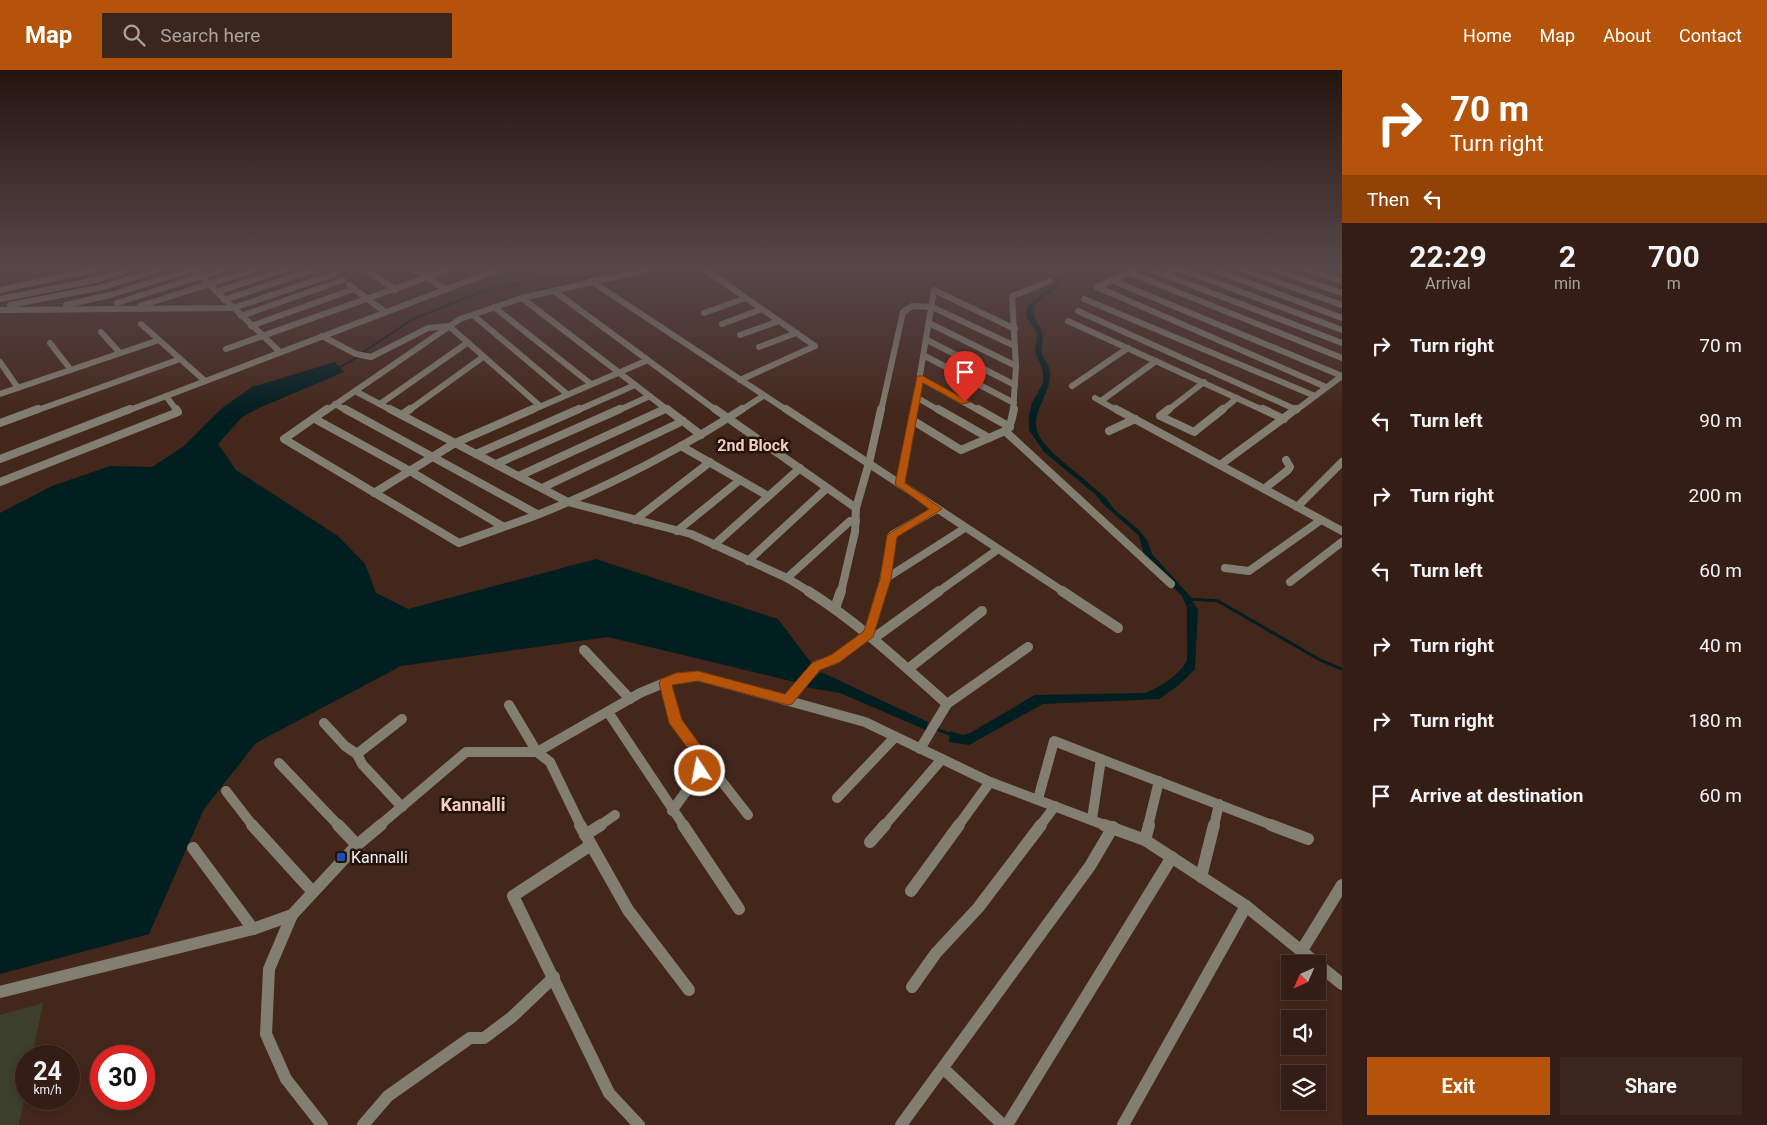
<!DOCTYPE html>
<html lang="en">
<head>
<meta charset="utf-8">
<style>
	body { margin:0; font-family:Roboto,sans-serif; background:#3b261d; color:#f1f3f6; height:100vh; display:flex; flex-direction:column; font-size:19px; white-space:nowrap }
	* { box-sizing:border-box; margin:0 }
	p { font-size:16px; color:#a9a2a0 }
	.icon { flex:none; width:28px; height:28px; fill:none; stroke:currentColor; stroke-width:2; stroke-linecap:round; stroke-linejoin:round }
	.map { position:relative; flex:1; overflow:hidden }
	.sheet { display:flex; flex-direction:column; background:#331d14; width:425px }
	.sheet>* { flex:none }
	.guide { background:#b45309; color:#fff; overflow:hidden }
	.needle { width:32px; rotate:225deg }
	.buttons { position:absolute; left:1281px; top:885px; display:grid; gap:10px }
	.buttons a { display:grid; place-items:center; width:45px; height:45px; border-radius:0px; background:#331d14; box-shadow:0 2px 8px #0003,0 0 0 1px #4e3b34; font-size:25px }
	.speed { position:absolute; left:15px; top:975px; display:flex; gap:10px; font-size:25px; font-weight:700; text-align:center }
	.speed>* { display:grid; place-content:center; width:65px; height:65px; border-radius:50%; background:#331d14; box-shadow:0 2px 8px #0003,0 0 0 1px #4e3b34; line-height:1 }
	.speed small { font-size:12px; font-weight:400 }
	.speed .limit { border:8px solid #d22; background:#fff; color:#111 }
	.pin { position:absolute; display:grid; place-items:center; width:42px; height:42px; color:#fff; margin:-51px -21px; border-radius:50% 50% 50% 0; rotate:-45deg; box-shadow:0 0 5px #0007 }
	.pin .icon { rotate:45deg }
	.me { position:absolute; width:55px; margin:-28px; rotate:349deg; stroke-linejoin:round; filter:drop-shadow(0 0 4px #0008) }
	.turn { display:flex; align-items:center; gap:18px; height:105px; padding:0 25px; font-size:22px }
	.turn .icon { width:65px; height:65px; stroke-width:2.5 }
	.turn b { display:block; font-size:35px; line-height:42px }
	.then { display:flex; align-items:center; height:48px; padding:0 25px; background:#0003; gap:10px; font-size:19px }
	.eta { display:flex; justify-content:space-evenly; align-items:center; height:85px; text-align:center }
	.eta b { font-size:30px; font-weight:700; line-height:35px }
	.action { display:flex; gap:10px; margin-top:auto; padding:10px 25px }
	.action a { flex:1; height:58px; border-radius:0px; background:#b45309; color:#fff; font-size:20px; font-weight:700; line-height:58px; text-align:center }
	.action a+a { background:#3b261d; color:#f1f3f6 }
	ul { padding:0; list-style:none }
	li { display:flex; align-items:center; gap:15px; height:75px; padding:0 25px }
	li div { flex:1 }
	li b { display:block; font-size:19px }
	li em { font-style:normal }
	header { display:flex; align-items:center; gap:30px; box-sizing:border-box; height:70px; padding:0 25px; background:#b45309; color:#fff }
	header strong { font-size:24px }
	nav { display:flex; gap:28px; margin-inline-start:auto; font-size:18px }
	.search { width:350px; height:45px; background:#3b261d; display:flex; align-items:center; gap:12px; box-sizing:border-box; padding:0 18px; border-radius:0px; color:#a9a2a0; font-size:19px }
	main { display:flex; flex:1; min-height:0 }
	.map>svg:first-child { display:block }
	.green { fill:#3d3f2d }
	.water { fill:#011e21 }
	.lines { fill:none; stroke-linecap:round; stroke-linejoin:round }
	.stream-far1 { stroke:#011e21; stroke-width:2 }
	.stream { stroke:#011e21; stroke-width:3 }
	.minor-far3 { stroke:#827e71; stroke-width:6 }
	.minor-far2 { stroke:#827e71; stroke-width:8 }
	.minor-far1 { stroke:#827e71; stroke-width:10 }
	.minor { stroke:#827e71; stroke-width:12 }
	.route { fill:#b45309; stroke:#753606 }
	.transit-dot { fill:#1a4fb4; stroke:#21140e; stroke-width:2 }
	.labels { text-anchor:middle; stroke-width:5; stroke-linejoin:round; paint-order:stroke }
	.quarter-label { font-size:16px; font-weight:bold; fill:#f4cdbe; stroke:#21140e }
	.near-poi-label { font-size:16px; fill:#fdf1ed; stroke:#21140e; text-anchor:start }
	.near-neighbourhood-label { font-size:18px; font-weight:bold; fill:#f4cdbe; stroke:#21140e }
</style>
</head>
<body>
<header>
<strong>Map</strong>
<div class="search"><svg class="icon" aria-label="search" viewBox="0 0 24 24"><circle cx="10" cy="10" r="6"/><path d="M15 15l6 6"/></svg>Search here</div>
<nav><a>Home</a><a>Map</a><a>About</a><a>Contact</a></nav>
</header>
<main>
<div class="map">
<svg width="1342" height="1055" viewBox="0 0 1342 1055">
	<rect width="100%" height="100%" fill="#44271b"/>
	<polygon class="green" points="43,933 32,986 26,986 26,1017 19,1055 0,1055 0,945"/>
	<g class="water">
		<path d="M1053,216l5,1c-8,6 -23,13 -25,23 -1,7 5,12 7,17 6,14 0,17 2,26 2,7 7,12 8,18 1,6 -1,13 -3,19 -13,31 -19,38 7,64l51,43 10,13 23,19 9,11 5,14 37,41 9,15 -3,59 -16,16 -20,14 -116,5 -74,41 -20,-3 1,-11 13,4 7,-2 65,-38 109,-2c13,-3 39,-21 43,-33v-52l-5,-12 -37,-38 -6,-22 -36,-32 -8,-10 -51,-42 -15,-22v-14l3,-13 11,-20v-12l-8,-19 2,-19 -12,-18 4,-11z"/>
		<polygon points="335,292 344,302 259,338 242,347 218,374 236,400 338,466 365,494 376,523 408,539 596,489 778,549 812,594 799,613 608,567 401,596 256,673 204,739 149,864 0,904 0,443 52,416 110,396 152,397 184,376 222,338 252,317"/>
		<polygon points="821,602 928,652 926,660 840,623 805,617"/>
	</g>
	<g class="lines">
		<g class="stream-far1">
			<polyline points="1054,217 1068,198"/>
			<polyline points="362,283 413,249 486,220 550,208 586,207 627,198"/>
			<polyline points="340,297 358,287"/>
		</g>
		<g class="stream">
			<polyline points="1190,529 1218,531 1320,590 1342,599"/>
			<polyline points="936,659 952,665"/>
		</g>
		<g class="minor-far3">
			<polyline points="192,198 280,282"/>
			<polyline points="365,198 395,220"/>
			<polyline points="413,198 446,220"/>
			<polyline points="703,198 815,276"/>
			<polyline points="1146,198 1163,204 1179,198"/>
			<polyline points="1178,198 1342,260"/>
			<polyline points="1210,198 1342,248"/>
			<polyline points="1239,198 1342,235"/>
			<polyline points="1270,198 1342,223"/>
			<polyline points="1304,198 1342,211"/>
			<polyline points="1335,198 1342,201"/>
			<polyline points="1128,202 1342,288"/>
			<polyline points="1163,204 1342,273"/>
			<polyline points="1111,210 1342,306"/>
			<polyline points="591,211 788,341"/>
			<polyline points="349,215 385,242"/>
			<polyline points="1097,217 1326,317"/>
			<polyline points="1097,217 1137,198"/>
			<polyline points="0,220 101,198"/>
			<polyline points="554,221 717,341"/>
			<polyline points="217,222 289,198"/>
			<polyline points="522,228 669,341"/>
			<polyline points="0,229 96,210 135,198"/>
			<polyline points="1084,229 1315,326"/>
			<polyline points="224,230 319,198"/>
			<polyline points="117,233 226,198"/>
			<polyline points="10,235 103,217 165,198"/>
			<polyline points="66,235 110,225 197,198"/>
			<polyline points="140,236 260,198"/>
			<polyline points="494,237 591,314"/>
			<polyline points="0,240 233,238 335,204"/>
			<polyline points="1078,241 1297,340"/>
			<polyline points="704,243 746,228"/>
			<polyline points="473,245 567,324"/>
			<polyline points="241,246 343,210"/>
			<polyline points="1068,251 1265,341"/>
			<polyline points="929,253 1016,296"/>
			<polyline points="141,254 205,311"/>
			<polyline points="722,254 762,239"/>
			<polyline points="251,256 354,219"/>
			<polyline points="101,262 120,283"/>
			<polyline points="740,265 779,251"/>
			<polyline points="322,266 356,284 371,287 428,258 449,256 540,336"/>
			<polyline points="927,270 1015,315"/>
			<polyline points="50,273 71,300"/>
			<polyline points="759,277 796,263"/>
			<polyline points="226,279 453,198"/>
			<polyline points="925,286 1014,333"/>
			<polyline points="0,292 18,318"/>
			<polyline points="920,308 980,341"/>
			<polyline points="740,310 815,276"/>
			<polyline points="1072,316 1128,278"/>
			<polyline points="355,321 393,341"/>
			<polyline points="0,324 159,270"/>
			<polyline points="166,326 177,341"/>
			<polyline points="916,327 940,341"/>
			<polyline points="1095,328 1118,341"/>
			<polyline points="1101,331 1156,291"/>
			<polyline points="335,334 347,341"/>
			<polyline points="380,334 467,273"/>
			<polyline points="35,341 180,289"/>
			<polyline points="127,341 502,198"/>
			<polyline points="326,341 460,249 522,228 654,198"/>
			<polyline points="408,341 483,287"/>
			<polyline points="530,341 648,290"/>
			<polyline points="576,341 635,315"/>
			<polyline points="617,341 650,326"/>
			<polyline points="662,341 666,339"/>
			<polyline points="740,341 763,326"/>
			<polyline points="881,341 903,242 912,236 932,237 1015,276"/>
			<polyline points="914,341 934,220 1015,259"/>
			<polyline points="1013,341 1016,297 1012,226 1050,211"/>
			<polyline points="1167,341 1204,312"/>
			<polyline points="1221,341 1237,328"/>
			<polyline points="1295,341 1342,306"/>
		</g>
		<g class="minor-far2">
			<path d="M327,339l-43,30 175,104c27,-10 55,-19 83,-30 69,-28 137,-63 200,-104"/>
			<polyline points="345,339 537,444"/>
			<polyline points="390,339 568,432 691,464 787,508 810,522"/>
			<polyline points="667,339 701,365"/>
			<polyline points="715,339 856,438"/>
			<polyline points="786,339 1064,522"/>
			<polyline points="938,339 989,368"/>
			<polyline points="978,339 1010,357"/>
			<polyline points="1014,339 1011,352 1005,361 1171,514"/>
			<polyline points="1116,339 1342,461"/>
			<polyline points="1169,339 1160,346 1194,362 1223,339"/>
			<polyline points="1263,339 1284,349"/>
			<polyline points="402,345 410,339"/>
			<polyline points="315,349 410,401 502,456"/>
			<polyline points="912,350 961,380 1005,361"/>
			<polyline points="0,353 38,339"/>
			<polyline points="1109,361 1135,349"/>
			<polyline points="681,376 768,426"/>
			<polyline points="476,384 579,339"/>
			<polyline points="0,389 130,339"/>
			<polyline points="496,394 620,339"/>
			<polyline points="1220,395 1296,339"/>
			<polyline points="519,406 665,339"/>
			<polyline points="0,412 178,342 176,339"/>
			<polyline points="900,414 914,339"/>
			<polyline points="542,418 683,351"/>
			<polyline points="1264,419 1288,400 1290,397 1286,390"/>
			<polyline points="374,423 455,373 533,339"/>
			<polyline points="1297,437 1342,392"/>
			<polyline points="635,450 710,392"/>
			<polyline points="677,461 740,410"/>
			<polyline points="714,475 800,398"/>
			<polyline points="748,491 827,418"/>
			<polyline points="1225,498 1249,501 1321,450"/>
			<polyline points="787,508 850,451 856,451"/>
			<polyline points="885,509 965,458"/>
			<polyline points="1290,512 1342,472"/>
			<polyline points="841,522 855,462 856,438 869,393 881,339"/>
			<polyline points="881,522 892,465 937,439"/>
			<polyline points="938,522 997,480"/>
		</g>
		<g class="minor-far1">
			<path d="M808,521c51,32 94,73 139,113l-27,45"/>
			<polyline points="1062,521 1118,558"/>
			<polyline points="835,538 841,521"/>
			<polyline points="874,568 939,521"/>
			<polyline points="584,580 630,629"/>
			<polyline points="908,599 982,541"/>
			<polyline points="665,613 676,653 748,745"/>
			<polyline points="788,630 816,596 835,589 869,564 881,521"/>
			<polyline points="947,634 1028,577"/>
			<polyline points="509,635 537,682 550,692 581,756"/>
			<polyline points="608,642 684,756"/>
			<polyline points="324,653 345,676 357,684 362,694 402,737"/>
			<polyline points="357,684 402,649"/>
			<polyline points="279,693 339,756"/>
			<polyline points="226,721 253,756"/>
			<polyline points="837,728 895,667"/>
			<polyline points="1038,729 1054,671 1274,756"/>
			<polyline points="672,741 695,709 702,687"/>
			<polyline points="1092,749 1101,689"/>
			<polyline points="379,756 466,682 537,682 640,623 676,608 698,606 865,652 990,712 1107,756"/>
			<polyline points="599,756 615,745"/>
			<polyline points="884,756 942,689"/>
			<polyline points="958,756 990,712"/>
			<polyline points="1040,756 1055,736"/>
			<polyline points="1148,756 1159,711"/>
			<polyline points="1214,756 1219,734"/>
		</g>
		<g class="minor">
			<polyline points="252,755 312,821"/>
			<polyline points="338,755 357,775"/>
			<polyline points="580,755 628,840 689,920"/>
			<polyline points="683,755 739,839"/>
			<polyline points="1104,755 1145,770 1246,836 1342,914"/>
			<polyline points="1271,755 1308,769"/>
			<polyline points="585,765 601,755"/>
			<polyline points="1145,770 1149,755"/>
			<polyline points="870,772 885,755"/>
			<polyline points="591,775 513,826 609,1023 639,1055"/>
			<polyline points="193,778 253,859"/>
			<polyline points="1201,807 1214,755"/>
			<polyline points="911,821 959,755"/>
			<polyline points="292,845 269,899 266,964 286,1009 322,1055"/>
			<polyline points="1302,880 1342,815"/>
			<polyline points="912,917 936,883 978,838 1041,755"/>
			<polyline points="0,922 253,859 292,845 357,775 381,755"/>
			<polyline points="943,998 1003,1055"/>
			<polyline points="363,1055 388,1026 470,968 484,968 512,947 554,907"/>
			<polyline points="901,1055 1090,796 1113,757"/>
			<polyline points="1007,1055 1172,787"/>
			<polyline points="1123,1055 1246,836"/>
		</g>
	</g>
	<linearGradient id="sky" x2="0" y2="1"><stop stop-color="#25150f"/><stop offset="0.57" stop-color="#56474a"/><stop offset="1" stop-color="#56474a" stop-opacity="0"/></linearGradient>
	<rect width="1342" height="346" fill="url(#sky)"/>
	<polygon class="route" points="917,306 923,306 970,332 962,334 923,313 905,413 942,439 897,467 891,509 873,567 840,592 820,600 792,634 788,635 698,611 672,615 682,650 709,687 705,706 700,708 696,706 694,701 695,688 669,653 659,613 661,609 676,603 698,601 785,624 812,593 831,585 864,561 880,509 887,465 929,439 895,414"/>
	<rect class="transit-dot" x="336" y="782" width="10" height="10" rx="2.5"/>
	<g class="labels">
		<g class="quarter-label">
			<text x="753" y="381">2nd Block</text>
		</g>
		<g class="near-poi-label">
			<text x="351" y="793">Kannalli</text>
		</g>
		<g class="near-neighbourhood-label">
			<text x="473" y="741">Kannalli</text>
		</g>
	</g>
</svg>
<div class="buttons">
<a><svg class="needle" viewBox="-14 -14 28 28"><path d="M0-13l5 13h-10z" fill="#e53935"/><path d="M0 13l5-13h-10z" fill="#a9a2a0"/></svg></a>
<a><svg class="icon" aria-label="sound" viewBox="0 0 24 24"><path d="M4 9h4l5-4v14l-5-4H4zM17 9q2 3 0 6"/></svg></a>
<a><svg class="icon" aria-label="layers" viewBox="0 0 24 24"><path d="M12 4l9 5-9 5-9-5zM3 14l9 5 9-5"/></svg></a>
</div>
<div class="speed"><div>24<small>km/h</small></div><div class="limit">30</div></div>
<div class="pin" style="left:965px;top:332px;background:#d93025"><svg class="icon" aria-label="arrive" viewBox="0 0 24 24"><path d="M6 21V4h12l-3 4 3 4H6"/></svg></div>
<svg class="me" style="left:700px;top:701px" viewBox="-20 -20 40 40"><circle r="17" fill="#b45309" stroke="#fff" stroke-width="3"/><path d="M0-11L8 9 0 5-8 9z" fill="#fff"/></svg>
</div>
<section class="sheet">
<div class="guide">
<div class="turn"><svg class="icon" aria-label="right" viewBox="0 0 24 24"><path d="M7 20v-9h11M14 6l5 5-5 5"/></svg><div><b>70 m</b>Turn right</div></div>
<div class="then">Then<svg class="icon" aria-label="left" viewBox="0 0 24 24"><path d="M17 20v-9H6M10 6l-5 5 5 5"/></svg></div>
</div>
<div class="eta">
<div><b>22:29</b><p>Arrival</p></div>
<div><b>2</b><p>min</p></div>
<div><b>700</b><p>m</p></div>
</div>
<ul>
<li><svg class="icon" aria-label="right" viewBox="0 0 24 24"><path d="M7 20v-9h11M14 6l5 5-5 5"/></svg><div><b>Turn right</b></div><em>70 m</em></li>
<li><svg class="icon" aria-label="left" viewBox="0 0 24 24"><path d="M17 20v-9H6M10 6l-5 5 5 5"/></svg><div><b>Turn left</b></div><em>90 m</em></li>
<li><svg class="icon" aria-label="right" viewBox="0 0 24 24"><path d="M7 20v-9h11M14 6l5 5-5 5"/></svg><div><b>Turn right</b></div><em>200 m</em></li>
<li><svg class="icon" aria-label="left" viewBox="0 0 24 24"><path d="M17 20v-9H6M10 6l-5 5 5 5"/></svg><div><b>Turn left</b></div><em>60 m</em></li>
<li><svg class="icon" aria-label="right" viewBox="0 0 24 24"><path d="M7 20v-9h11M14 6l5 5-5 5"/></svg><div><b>Turn right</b></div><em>40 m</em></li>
<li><svg class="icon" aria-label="right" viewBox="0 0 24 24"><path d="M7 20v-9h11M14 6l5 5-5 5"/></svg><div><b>Turn right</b></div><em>180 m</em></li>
<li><svg class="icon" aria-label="arrive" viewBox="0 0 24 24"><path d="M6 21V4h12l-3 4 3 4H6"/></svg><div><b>Arrive at destination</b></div><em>60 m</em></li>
</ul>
<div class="action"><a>Exit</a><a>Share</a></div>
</section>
</main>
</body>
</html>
